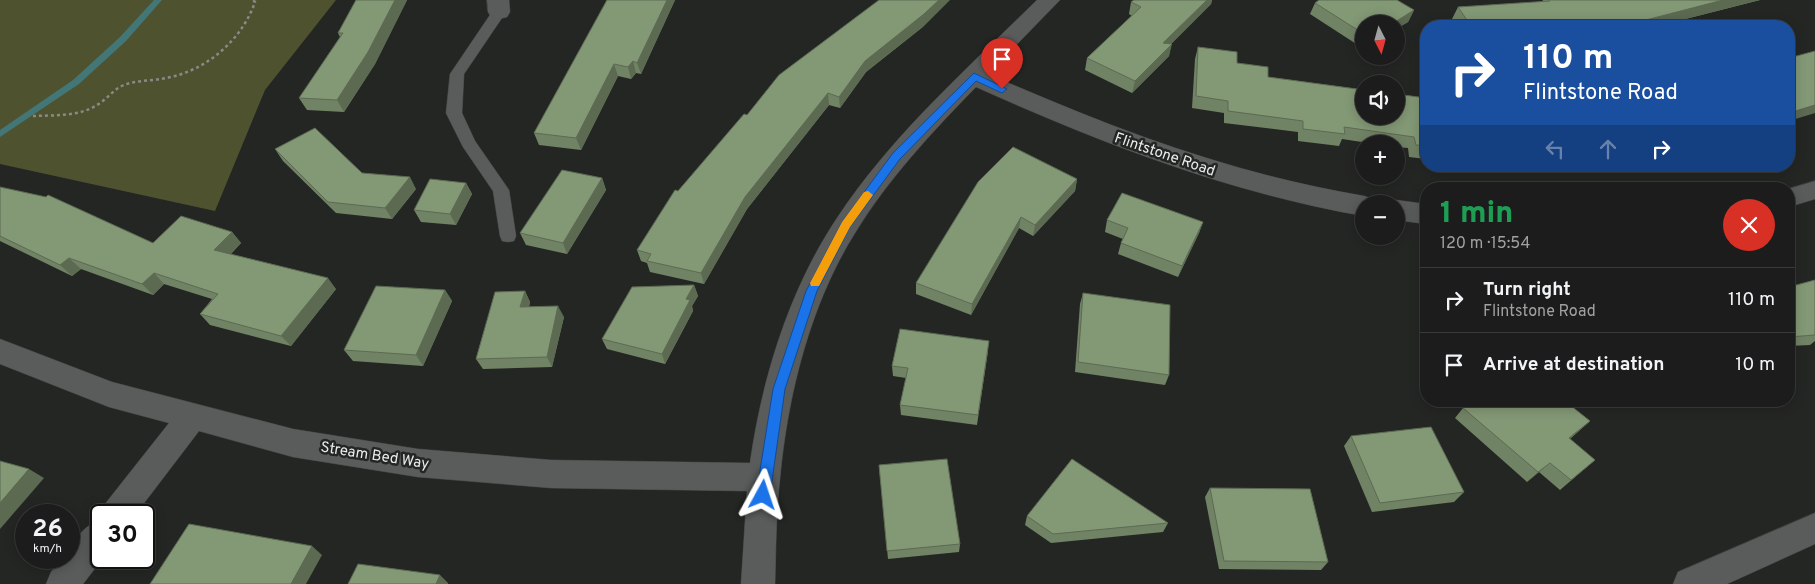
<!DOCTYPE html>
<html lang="en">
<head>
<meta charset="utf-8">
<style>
	body { margin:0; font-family:Overpass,sans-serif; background:#282928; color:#f1f3f6; height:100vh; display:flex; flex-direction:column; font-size:19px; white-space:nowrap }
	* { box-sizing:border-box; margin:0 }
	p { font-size:16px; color:#a0a1a3 }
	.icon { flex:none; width:28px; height:28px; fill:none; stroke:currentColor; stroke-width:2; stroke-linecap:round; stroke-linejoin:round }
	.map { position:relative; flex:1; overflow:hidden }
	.sheet { position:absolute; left:1420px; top:182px; width:375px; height:225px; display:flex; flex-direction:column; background:#1b1c1b; border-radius:20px; box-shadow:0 2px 12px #0003,0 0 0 1px #393a3a }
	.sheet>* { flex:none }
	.hud { position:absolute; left:1420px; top:20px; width:375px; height:152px; border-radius:20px; box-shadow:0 2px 12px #0003,0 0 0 1px #393a3a; background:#1a4fa0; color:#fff; overflow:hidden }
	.needle { width:32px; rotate:174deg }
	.tools { position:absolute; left:1355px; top:15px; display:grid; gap:10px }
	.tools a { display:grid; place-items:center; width:50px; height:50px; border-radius:50%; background:#1b1c1b; box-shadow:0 2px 12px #0003,0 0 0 1px #393a3a; font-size:25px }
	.speed { position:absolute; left:15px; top:504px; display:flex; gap:10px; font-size:25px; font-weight:700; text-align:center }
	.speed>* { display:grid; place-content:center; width:65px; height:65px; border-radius:50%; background:#1b1c1b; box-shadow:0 2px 12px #0003,0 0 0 1px #393a3a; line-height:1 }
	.speed small { font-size:12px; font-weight:400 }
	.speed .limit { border:2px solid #111; border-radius:8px; background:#fff; color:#111 }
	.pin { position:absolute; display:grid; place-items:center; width:42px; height:42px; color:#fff; margin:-51px -21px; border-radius:50% 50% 50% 0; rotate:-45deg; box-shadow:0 0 5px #0007 }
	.pin .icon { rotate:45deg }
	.me { position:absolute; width:55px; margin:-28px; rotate:5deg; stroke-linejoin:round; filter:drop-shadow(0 0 4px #0008) }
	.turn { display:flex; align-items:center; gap:18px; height:105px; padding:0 20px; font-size:22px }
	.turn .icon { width:65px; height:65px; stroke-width:2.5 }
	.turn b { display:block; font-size:35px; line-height:42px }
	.lanes { display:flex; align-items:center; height:48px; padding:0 20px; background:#0003; justify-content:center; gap:25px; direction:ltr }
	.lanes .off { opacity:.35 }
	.round { display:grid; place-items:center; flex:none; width:52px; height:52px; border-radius:26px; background:#282928 }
	.summary { display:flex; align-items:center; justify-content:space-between; height:85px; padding:0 20px }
	h1 { font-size:30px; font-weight:800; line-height:38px; color:#1e9e55 }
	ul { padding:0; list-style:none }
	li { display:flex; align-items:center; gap:15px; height:65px; padding:0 20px; border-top:1px solid #393a3a }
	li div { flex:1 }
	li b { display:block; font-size:19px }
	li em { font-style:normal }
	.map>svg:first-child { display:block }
	.forest { fill:#4f522e }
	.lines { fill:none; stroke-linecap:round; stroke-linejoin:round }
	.stream { fill:#437676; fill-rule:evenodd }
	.service-casing { stroke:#424443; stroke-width:1 }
	.minor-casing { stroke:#424443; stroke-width:1 }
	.secondary-casing { stroke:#424443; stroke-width:1 }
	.path { stroke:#888a88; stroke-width:2.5; stroke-dasharray:3 3; stroke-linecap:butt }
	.service { fill:#595c5a; fill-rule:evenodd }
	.minor { fill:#595c5a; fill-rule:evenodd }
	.secondary { fill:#595c5a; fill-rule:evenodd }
	.wall { fill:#718365 }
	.shaded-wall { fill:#5c6a52 }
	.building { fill:#839875; stroke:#5c6a52 }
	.route { fill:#1a73e8; stroke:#114b97 }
	.slow { fill:#f59e0b }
	.labels { text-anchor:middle; stroke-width:5; stroke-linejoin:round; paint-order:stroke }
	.street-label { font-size:15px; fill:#eaebea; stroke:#242624 }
</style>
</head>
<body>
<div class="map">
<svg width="1815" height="584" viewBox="0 0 1815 584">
	<rect width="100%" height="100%" fill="#242624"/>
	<polygon class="forest" points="0,0 336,0 265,90 215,211 0,164"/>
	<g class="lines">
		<polygon class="stream" points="154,0 162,0 126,41 79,84 0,137 0,130 73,80 120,37"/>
		<g class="service-casing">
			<polygon id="service" points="499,8 506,12 464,74 462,113 475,141 509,190 516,236 514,241 508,242 502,241 500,236 493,191 463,147 446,113 450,74 494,9"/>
		</g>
		<g class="minor-casing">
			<g id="minor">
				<polygon points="487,0 509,0 510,12 507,17 499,19 491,17 488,12"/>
				<path d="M1037,0h23l-72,74c126,55 240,99 376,122l9,3 3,5h-12v12c-137,-24 -263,-73 -388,-129 -44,45 -88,92 -121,146 -45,72 -67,161 -75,245 -4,35 -4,71 -5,106h-34l6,-93 -196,-3 -133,-11 -125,-20 -94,-26 -64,84h-34v3l-1,-3 5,-11 64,-81 -60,-16 -109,-43v-25l112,43 181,47 125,20 133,11 199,3c12,-85 39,-173 87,-245 55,-83 130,-149 200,-218z"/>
				<polygon points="1815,181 1815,199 1789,207 1788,189"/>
				<polygon points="1396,200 1426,204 1426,224 1396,220 1396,204 1387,204"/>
				<path d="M101,519v39h2l-20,26h-37l5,-12 12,-14h6c0,-17 18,-34 32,-39z"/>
			</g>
		</g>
		<g class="secondary-casing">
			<polygon id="secondary" points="1815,513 1815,544 1727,584 1673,584 1678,572"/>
		</g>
		<path class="path" d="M33,116c22,-1 48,1 67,-13 9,-6 14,-14 24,-18 13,-5 28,-4 42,-7 40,-7 76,-38 89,-76l-2,-2"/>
		<use href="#service" class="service"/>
		<use href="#minor" class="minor"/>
		<use href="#secondary" class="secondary"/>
	</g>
	<g class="wall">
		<polygon points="356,0 407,0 375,64 344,112 307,110 299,98 340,37 338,33"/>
		<polygon points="607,0 675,0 641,74 636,73 631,79 618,76 581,150 539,145 534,133"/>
		<polygon points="1134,0 1212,0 1211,4 1171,44 1169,56 1132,93 1085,70 1087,58 1132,16 1129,14 1131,2"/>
		<polygon points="1543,0 1760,0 1658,26 1456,26 1452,19 1458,7 1542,2"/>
		<polygon points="1315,3 1414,10 1408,22 1396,29 1396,24 1364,24 1364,49 1310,14"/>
		<polygon points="924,26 866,72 840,108 829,105 747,209 704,284 650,272 647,263 641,261 637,250 678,191 747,115"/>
		<polygon points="1198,47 1237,63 1268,77 1426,98 1426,159 1409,157 1408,148 1396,147 1396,144 1375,144 1342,139 1339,146 1298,141 1298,132 1224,123 1224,113 1192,108 1195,59"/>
		<polygon points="275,149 362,173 416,189 392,219 336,213 283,161"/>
		<polygon points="1493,166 1522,166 1505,168"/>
		<polygon points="602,178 606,190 567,254 526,245 520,233"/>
		<polygon points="1077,179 1075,191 1033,236 1019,228 971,315 916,294 916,283"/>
		<polygon points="466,183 472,194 456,225 421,222 414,210"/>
		<polygon points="0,187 153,243 232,232 241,243 231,254 336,289 291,346 210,325 200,314 212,299 164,284 153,295 81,269 72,276 0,241"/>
		<polygon points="1107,220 1203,222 1199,233 1178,277 1118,254 1121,243 1123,239 1105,232"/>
		<polygon points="1815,280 1815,341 1810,345 1789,346 1789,287"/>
		<polygon points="694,285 698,296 692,306 693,311 665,364 607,349 602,339"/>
		<polygon points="445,290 452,301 423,366 353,361 344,350"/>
		<polygon points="525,291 530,302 529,307 564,317 552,367 483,369 476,359"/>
		<polygon points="1083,293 1169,375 1165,385 1075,372 1080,304"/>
		<polygon points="988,351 977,425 901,415 900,405 906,378 893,376 892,366"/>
		<polygon points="1463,408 1590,421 1570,439 1595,460 1560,490 1539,472 1527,482 1455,418"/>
		<polygon points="1351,436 1464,492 1454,502 1372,512 1344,446"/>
		<polygon points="879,465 960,544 959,552 888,559"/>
		<polygon points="1210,488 1328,562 1321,570 1219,569 1205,497"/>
		<polygon points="1027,516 1168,523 1163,532 1051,543 1025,525"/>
	</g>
	<g class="shaded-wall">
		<polygon points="395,0 407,0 375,64 344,112 337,100"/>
		<polygon points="667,0 675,0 641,74 637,63"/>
		<polygon points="939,0 950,0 924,26 866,72 840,108 839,97 865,61"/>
		<polygon points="1207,0 1212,0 1211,4 1160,55 1163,43"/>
		<polygon points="1723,0 1760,0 1658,26 1644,26 1645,24 1642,21"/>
		<polygon points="1414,10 1408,22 1396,29 1396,24 1392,24"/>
		<polygon points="1172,44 1169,56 1132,93 1135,81"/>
		<polygon points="633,61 636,73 631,79 628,67"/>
		<polygon points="614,64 618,76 581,150 576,138"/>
		<polygon points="828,93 829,105 747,209 704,284 701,273 745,197"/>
		<polygon points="1815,105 1815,113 1789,121 1789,113"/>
		<polygon points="410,177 416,189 392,219 385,208"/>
		<polygon points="602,178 606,190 567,254 563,243"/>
		<polygon points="1077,179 1075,191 1033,236 1035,225"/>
		<polygon points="466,183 472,194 456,225 450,214"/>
		<polygon points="1021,217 1019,228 971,315 972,304"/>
		<polygon points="1203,222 1199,233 1178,277 1182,266"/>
		<polygon points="232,232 241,243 224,261 214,250"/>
		<polygon points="69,258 81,269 72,276 60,265"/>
		<polygon points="154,273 164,284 153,295 142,284"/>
		<polygon points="328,278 336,289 291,346 281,336"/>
		<polygon points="694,285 698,296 692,306 693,311 665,364 662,354 686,299"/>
		<polygon points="445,290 452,301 423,366 416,355"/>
		<polygon points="525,291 530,302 526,318 520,307"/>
		<polygon points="558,306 564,317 552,367 547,357"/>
		<polygon points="1590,421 1579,431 1558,448 1569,438"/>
		<polygon points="1550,463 1539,472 1527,482 1538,472"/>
		<polygon points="29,469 44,478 0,529 0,503"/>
		<polygon points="312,546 322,555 306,584 291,584"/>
		<polygon points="440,575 448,583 448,584 436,584"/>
	</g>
	<g class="building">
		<polygon points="356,0 395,0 368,52 337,100 299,98 343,33 338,33"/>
		<polygon points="607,0 667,0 637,63 633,61 628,67 614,64 576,138 534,133"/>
		<polygon points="879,0 939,0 924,14 865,61 839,97 828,93 745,197 701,273 647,261 651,254 637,250 675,190 678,191 744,114 747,115 779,75"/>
		<polygon points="1134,0 1207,0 1163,43 1172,44 1135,81 1087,58 1141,7 1131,2"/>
		<polygon points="1319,0 1397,0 1414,10 1392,24 1364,24 1364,34 1315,3"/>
		<polygon points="1549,0 1723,0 1642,21 1645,24 1627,26 1471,26 1458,7 1550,1"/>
		<polygon points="1198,47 1237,52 1237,63 1268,67 1268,77 1364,90 1364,116 1396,116 1396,94 1426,98 1426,146 1416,145 1414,137 1344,127 1345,134 1303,129 1303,121 1228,111 1228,101 1196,96"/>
		<polygon points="1815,51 1815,105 1789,113 1789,58"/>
		<polygon points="315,128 362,173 410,177 385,208 328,202 275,149"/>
		<polygon points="1013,147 1077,179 1035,225 1021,217 972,304 916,283 978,182"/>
		<polygon points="562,170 602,178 563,243 520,233"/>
		<polygon points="430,179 466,183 450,214 414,210"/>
		<polygon points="0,187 46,197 48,195 153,243 181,216 232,232 214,250 328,278 281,336 200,314 218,294 154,273 142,284 69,258 60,265 0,236"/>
		<polygon points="1122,193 1203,222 1182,266 1121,243 1128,228 1107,220"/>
		<polygon points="1815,280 1815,335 1789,337 1789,287"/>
		<polygon points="694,285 686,299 690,300 662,354 602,339 632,287"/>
		<polygon points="376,286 445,290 416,355 344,350"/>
		<polygon points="525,291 520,307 558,306 547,357 476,359 495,292"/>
		<polygon points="1083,293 1170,305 1169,375 1078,362"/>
		<polygon points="900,329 989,341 978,415 900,405 908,368 892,366"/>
		<polygon points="1473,401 1565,401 1590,421 1569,438 1595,460 1571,480 1550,463 1538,472 1463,408"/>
		<polygon points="1431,427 1464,492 1380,503 1351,436"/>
		<polygon points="947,459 960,544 887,551 879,465"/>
		<polygon points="1072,459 1168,523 1053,534 1027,516"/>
		<polygon points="0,461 29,469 0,503"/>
		<polygon points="1210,488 1310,489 1328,562 1224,561"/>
		<polygon points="189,524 312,546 291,584 150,584"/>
		<polygon points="358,564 440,575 436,584 348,584"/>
	</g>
	<polygon class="route" points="974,73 1007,89 1002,93 976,81 900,159 850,227 817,291 785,389 770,495 768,499 763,501 758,499 756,495 773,389 806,291 842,222 893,153"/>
	<polygon class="slow" points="868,191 873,195 850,227 819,286 811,286 810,283 842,222 864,192"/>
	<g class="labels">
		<g class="street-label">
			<text transform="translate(1165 154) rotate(19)" y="5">Flintstone Road</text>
			<text transform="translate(375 455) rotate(9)" y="5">Stream Bed Way</text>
		</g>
	</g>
</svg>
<div class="tools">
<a><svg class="needle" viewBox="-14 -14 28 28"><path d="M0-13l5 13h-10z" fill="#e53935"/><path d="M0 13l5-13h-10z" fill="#a0a1a3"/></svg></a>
<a><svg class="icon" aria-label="sound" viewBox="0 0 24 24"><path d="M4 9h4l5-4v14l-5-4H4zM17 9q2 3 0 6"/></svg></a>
<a>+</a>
<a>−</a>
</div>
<div class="speed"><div>26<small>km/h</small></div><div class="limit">30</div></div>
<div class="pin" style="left:1002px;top:89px;background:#d93025"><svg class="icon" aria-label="arrive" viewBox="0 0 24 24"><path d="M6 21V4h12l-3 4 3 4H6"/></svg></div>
<svg class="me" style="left:763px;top:495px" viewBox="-20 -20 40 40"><path d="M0-17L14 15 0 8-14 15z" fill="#1a73e8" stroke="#fff" stroke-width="4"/></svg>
<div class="hud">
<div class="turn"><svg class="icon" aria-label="right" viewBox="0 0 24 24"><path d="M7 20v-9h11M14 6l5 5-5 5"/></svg><div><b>110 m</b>Flintstone Road</div></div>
<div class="lanes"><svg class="icon off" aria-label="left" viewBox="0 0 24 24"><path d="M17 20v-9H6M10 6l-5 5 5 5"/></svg><svg class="icon off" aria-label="ahead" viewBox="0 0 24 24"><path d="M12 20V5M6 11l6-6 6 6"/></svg><svg class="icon" aria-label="right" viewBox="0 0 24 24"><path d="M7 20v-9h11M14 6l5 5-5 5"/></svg></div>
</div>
<section class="sheet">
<div class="summary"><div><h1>1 min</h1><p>120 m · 15:54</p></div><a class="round" style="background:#d93025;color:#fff"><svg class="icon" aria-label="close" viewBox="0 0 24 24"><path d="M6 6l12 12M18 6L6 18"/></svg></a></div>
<ul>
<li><svg class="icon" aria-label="right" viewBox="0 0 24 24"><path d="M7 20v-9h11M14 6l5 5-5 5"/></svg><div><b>Turn right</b><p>Flintstone Road</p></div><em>110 m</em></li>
<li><svg class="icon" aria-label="arrive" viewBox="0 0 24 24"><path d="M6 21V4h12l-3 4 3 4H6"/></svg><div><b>Arrive at destination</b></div><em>10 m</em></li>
</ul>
</section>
</div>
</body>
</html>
